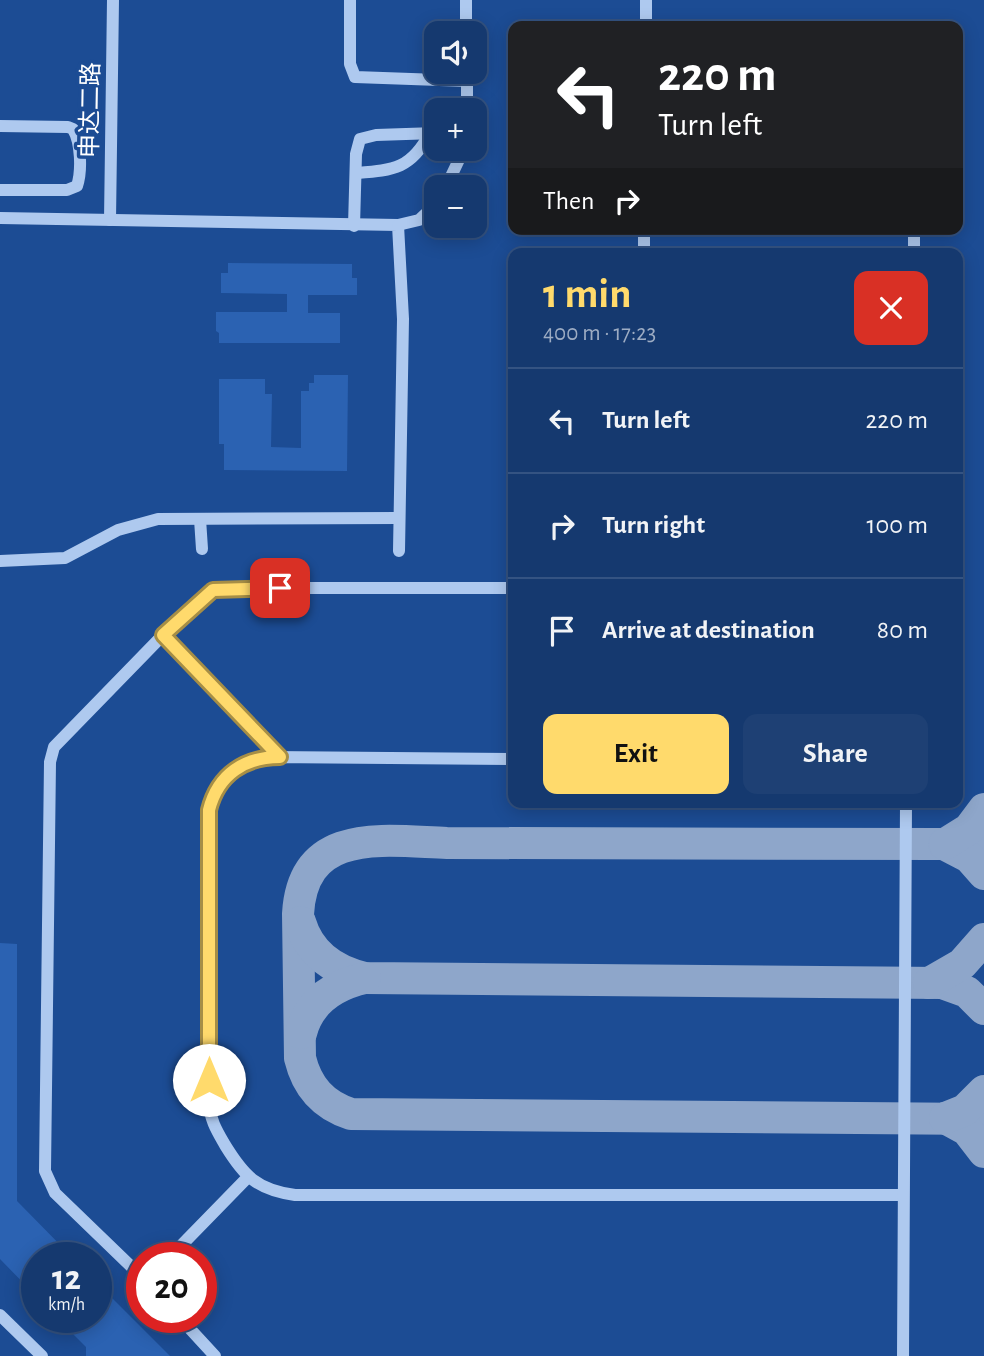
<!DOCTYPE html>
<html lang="en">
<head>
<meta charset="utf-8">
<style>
	body { margin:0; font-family:"Alegreya Sans","Noto Sans SC",sans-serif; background:#1e4074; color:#f1f3f6; height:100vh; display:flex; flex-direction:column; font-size:26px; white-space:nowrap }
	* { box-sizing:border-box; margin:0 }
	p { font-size:23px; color:#9dacc3 }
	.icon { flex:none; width:38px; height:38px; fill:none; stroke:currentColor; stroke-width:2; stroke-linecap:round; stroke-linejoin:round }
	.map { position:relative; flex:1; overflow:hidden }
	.drawer { position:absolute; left:508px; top:248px; width:455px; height:560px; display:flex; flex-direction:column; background:#15396f; border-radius:14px; box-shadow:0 4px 18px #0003,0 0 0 2px #345382 }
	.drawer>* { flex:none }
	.hud { position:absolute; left:508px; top:21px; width:455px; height:214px; border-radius:14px; box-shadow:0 4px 18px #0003,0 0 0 2px #345382; background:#202124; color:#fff; overflow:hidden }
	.fabs { position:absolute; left:424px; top:21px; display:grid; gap:14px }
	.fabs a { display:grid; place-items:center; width:63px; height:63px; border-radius:14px; background:#15396f; box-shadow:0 4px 18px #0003,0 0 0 2px #345382; font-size:35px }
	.speed { position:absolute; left:21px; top:1242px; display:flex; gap:14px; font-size:35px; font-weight:700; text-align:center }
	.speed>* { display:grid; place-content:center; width:91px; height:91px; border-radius:50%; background:#15396f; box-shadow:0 4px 18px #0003,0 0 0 2px #345382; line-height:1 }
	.speed small { font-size:18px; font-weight:400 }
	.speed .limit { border:10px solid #d22; background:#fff; color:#111 }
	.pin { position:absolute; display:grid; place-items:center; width:60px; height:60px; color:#fff; margin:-30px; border-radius:14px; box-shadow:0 4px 10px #0006 }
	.me { position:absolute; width:77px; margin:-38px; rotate:0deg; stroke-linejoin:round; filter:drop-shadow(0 0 5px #0008) }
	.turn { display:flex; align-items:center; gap:24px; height:147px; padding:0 35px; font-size:32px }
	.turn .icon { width:91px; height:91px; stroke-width:2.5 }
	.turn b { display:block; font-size:49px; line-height:60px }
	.then { display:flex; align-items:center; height:66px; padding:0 35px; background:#0003; gap:14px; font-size:26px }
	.round { display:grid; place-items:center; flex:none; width:74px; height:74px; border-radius:14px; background:#1e4074 }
	.overview { display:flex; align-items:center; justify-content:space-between; height:119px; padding:0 35px }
	h1 { font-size:42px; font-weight:700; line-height:52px; color:#ffda6c }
	.cta { display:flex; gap:14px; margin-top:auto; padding:14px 35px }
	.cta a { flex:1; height:80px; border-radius:14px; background:#ffda6c; color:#111; font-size:28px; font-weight:700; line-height:80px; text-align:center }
	.cta a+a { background:#1e4074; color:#f1f3f6 }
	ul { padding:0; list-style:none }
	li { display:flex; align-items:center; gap:21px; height:105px; padding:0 35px; border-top:2px solid #345382 }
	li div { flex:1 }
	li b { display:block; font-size:26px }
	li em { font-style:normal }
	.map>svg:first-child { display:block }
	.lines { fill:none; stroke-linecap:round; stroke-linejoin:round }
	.taxiway { stroke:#8ea6ca; stroke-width:32 }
	.building { fill:#2b62b2 }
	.minor { stroke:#aec9ef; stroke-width:12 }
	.route-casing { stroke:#a68e46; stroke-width:18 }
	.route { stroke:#ffda6c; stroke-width:12 }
	.labels { text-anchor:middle; stroke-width:7; stroke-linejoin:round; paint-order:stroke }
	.street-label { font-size:24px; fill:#fff; stroke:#1c4c94 }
</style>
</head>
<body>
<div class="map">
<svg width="984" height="1356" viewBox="0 0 984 1356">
	<rect width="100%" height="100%" fill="#1c4c94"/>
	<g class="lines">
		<g class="taxiway">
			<path d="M984,840l-40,4 -497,-1c-63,-2 -144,-17 -149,71l2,144c7,29 23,47 51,56l633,5"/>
			<polyline points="944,844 969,857 984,874"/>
			<polyline points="945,844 969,829 984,809"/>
			<path d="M300,922c9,31 34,49 65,56l577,5 25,9 17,17"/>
			<polyline points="929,983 962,964 984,939"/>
			<path d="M301,1033c8,-32 33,-48 64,-55"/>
			<polyline points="945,1118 967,1130 984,1152"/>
			<polyline points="945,1118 965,1110 984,1091"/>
		</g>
	</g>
	<g class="building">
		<polygon points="228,263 352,264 352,278 357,278 357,295 308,295 308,313 340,313 340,343 219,343 219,333 216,331 216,312 287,312 287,294 221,293 221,273 228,273"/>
		<polygon points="314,375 348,375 347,471 224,470 224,444 219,444 219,379 265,379 265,394 272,394 271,447 301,448 301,391 309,391 309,383 314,383"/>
		<polygon points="0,943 17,944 17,1201 73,1258 37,1258 37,1297 0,1259"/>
		<polygon points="96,1282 170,1356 86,1356 86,1347 57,1318 96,1318"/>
	</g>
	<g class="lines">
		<g class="minor">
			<polyline points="350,0 350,64 355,77 467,81"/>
			<polyline points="466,0 466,33"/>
			<polyline points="646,26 646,0"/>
			<polyline points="467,72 467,110"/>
			<path d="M0,126l68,1 5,2c8,13 9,42 4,57l-10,4h-67"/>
			<path d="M356,173c38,-3 55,-4 74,-40"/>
			<polyline points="446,187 464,149"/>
			<polyline points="0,218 398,225 403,319 399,551"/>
			<polyline points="110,220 113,0"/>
			<polyline points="398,225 419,220 436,204"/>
			<polyline points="354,226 356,154 360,139 376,135 436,133"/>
			<polyline points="644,254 644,229"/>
			<polyline points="914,254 914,229"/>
			<polyline points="200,519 202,549"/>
			<polyline points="0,561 65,558 118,530 158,519 399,518"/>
			<polyline points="163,635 280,757"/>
			<path d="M513,759l-243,-2c-36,5 -59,27 -61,63v283c1,17 8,28 16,42 19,31 32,45 70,50h608"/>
			<polyline points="169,1258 248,1177"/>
			<polyline points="142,1277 55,1193 45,1171 50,762 54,747 163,635 208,593 229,588 513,588"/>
			<polyline points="0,1315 42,1356"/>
			<polyline points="180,1318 215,1356"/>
			<polyline points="903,1356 906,803"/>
		</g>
	</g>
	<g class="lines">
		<g class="route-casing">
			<path id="route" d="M209,1080v-270c9,-36 36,-53 71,-53l-117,-122 50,-45 67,-2"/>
		</g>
		<use href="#route" class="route"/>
	</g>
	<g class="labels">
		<g class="street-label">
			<text transform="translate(90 110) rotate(-89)" y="8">申达二路</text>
		</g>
	</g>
</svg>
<div class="fabs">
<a><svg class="icon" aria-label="sound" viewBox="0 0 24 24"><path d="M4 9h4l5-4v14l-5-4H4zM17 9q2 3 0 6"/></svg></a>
<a>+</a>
<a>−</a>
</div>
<div class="speed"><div>12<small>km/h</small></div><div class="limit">20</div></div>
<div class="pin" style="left:280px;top:588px;background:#d93025"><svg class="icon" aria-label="arrive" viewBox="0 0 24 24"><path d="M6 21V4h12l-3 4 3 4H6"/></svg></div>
<svg class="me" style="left:209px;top:1080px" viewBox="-20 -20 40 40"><circle r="19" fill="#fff"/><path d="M0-13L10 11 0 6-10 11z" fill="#ffda6c"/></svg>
<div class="hud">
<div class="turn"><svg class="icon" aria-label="left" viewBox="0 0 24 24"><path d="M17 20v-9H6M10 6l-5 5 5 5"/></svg><div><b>220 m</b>Turn left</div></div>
<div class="then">Then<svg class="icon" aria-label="right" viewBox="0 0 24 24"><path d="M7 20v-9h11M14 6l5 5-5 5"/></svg></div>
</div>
<section class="drawer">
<div class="overview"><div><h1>1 min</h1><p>400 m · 17:23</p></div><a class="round" style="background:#d93025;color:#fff"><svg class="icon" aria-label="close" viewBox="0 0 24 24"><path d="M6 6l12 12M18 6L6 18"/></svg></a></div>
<ul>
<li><svg class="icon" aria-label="left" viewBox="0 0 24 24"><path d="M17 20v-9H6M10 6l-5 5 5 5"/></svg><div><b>Turn left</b></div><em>220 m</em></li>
<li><svg class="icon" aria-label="right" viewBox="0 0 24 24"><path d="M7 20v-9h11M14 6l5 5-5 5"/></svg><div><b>Turn right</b></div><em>100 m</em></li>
<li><svg class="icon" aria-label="arrive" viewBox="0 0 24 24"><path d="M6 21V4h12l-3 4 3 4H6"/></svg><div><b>Arrive at destination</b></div><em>80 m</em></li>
</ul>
<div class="cta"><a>Exit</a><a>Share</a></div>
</section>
</div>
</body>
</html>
